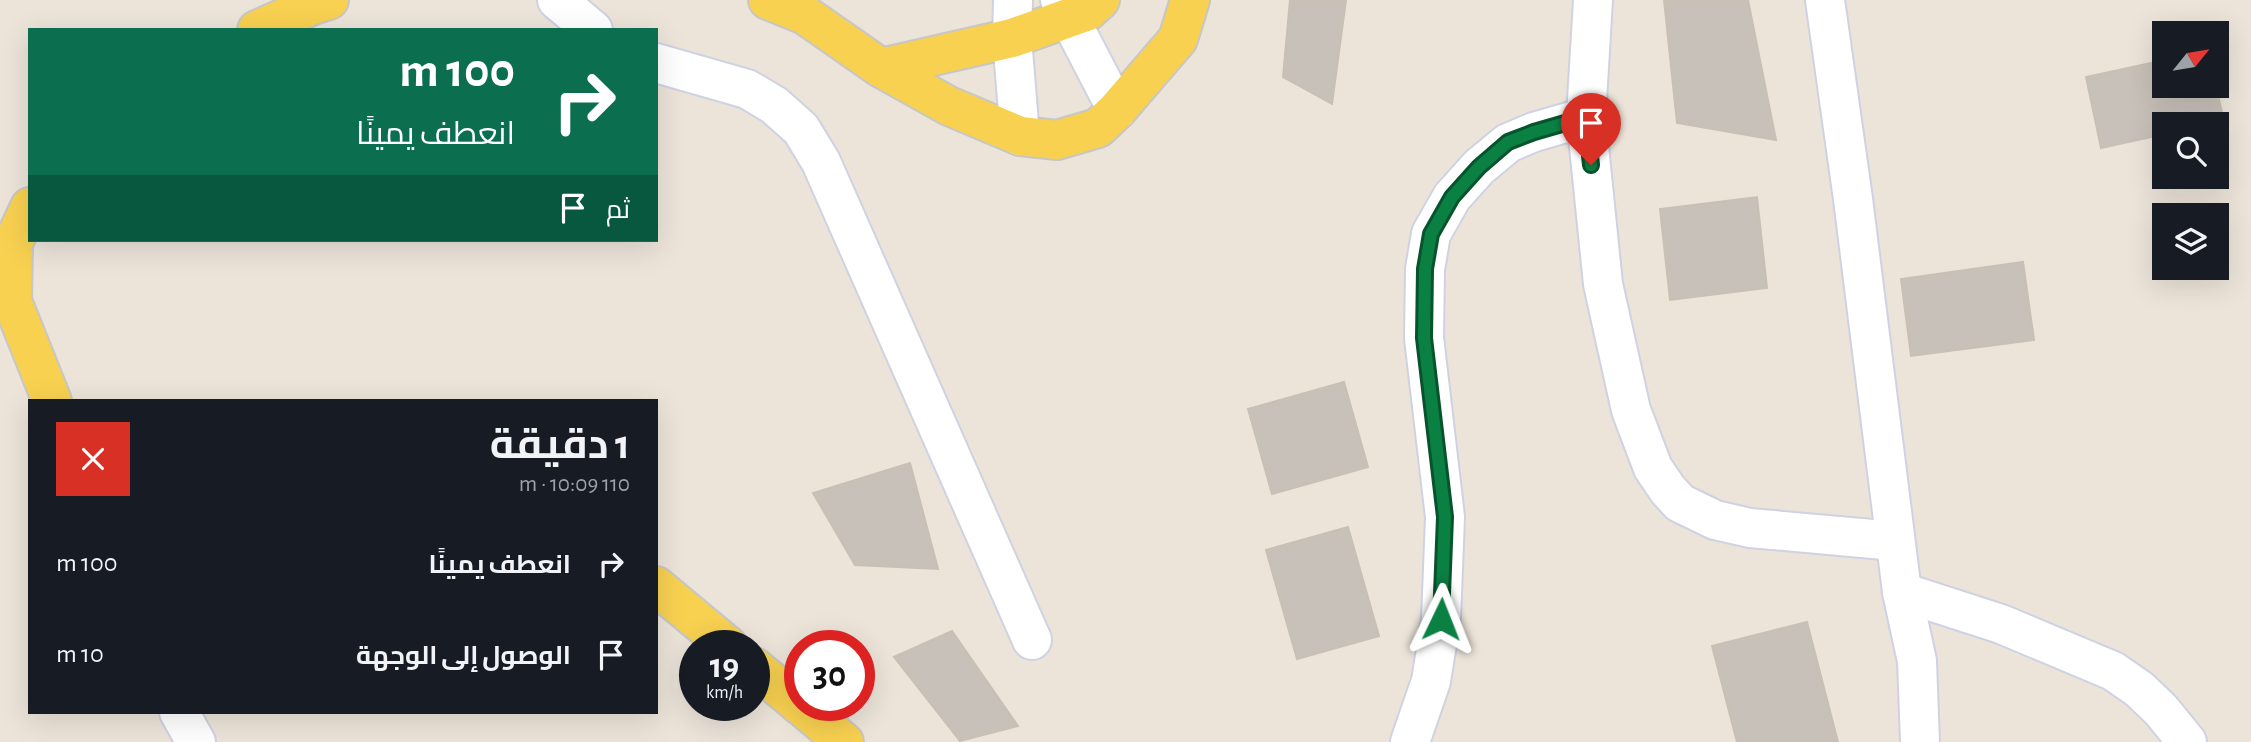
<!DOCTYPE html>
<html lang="ar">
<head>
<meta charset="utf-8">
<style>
	body { margin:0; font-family:"Alegreya Sans",Cairo,sans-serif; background:#242831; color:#f1f3f6; direction:rtl; height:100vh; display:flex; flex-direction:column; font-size:26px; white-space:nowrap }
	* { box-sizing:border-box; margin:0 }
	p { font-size:23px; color:#9ea1a6 }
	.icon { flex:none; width:38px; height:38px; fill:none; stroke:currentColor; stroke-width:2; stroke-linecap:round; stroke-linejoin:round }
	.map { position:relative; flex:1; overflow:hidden; direction:ltr }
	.sheet { position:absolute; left:28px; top:399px; width:630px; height:315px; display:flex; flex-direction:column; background:#171b24; border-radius:0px; box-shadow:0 7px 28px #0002; direction:rtl }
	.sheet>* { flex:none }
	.banner { position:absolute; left:28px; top:28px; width:630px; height:214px; border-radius:0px; box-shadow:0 7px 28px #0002; direction:rtl; background:#0b6e4f; color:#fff; overflow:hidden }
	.needle { width:46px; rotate:60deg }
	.controls { position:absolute; left:2152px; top:21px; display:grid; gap:14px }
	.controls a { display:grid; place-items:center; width:77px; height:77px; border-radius:0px; background:#171b24; box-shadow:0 7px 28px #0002; font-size:35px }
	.speed { position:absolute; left:679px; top:630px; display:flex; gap:14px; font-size:35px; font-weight:700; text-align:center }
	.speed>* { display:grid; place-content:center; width:91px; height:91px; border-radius:50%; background:#171b24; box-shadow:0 7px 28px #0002; line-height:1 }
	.speed small { font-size:18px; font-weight:400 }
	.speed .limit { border:10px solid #d22; background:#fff; color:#111 }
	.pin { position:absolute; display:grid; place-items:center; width:60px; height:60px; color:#fff; margin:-72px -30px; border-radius:50% 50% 50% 0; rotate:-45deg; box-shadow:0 0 7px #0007 }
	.pin .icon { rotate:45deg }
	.me { position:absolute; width:77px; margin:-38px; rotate:2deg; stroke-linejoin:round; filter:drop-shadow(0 0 5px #0008) }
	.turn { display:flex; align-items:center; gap:24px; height:147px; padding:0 28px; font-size:32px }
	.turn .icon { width:91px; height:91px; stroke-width:2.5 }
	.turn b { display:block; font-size:49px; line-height:60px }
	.then { display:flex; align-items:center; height:66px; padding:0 28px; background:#0003; gap:14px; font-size:26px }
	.round { display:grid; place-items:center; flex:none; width:74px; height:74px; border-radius:0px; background:#242831 }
	.headline { display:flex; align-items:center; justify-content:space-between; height:119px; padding:0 28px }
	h1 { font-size:42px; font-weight:700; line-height:52px }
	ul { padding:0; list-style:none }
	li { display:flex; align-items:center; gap:21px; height:91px; padding:0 28px }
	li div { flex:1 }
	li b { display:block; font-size:26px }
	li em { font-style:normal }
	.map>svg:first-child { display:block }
	.building { fill:#c7c1b9; stroke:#c7c0b3; stroke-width:2 }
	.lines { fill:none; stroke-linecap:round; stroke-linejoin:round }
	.minor-casing { stroke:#ced2e3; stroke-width:42 }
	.major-casing { stroke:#c7c7c7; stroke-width:42 }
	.minor { stroke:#fff; stroke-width:38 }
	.major { stroke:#f8d151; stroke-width:38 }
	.route-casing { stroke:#07532c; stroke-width:18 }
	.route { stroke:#0b8043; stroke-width:12 }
</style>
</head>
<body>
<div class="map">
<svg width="2251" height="742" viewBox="0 0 2251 742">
	<rect width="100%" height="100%" fill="#ece4d9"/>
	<g class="building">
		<polygon points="1290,0 1346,0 1332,104 1283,77"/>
		<polygon points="1664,0 1748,0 1776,140 1677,123"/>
		<polygon points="2165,60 2165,86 2216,86 2224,121 2211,124 2165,124 2165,134 2101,148 2086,77"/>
		<polygon points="1757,197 1767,288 1670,300 1660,209"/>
		<polygon points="2023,262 2034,340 1911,356 1901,279"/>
		<polygon points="1344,382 1368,467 1272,494 1248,409"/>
		<polygon points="910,463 938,569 855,565 813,493"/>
		<polygon points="1348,527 1379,636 1297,659 1266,550"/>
		<polygon points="1807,622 1838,742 1737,742 1712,646"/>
		<polygon points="952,631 1018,726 960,741 894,657"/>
	</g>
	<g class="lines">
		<g class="minor-casing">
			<g id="minor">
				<polyline points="557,0 593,30"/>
				<polyline points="1013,0 1012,38 1020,136"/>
				<polyline points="1060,0 1117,110"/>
				<polyline points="1593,0 1586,117 1603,284 1631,410 1653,468 1668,490 1680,503 1715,520 1750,528 1895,541"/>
				<polyline points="1825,0 1853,199 1902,592 1917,661 1920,742"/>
				<polyline points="656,63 747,89 774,105 801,129 821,162 1032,640"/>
				<polyline points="1902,592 2001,624 2113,671 2139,689 2161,710 2187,742"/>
				<polyline points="179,712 196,742"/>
				<polyline points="1410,742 1431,681 1441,619 1445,517 1424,338 1425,269 1431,234 1452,197 1479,167 1508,143 1534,132 1586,117"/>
			</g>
		</g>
		<g class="major-casing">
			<g id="major">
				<polyline points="768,0 805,15 881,68 949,106 1020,136 1057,140 1098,128 1117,110 1178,39 1190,0"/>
				<polyline points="257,30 313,5 329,0"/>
				<polyline points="881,68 1012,38 1088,11 1100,0"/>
				<polyline points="30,207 13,243 12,301 52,401"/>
				<polyline points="656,586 728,646"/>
				<polyline points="754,667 800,705"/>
				<polyline points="800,705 844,742"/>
			</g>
		</g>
		<use href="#minor" class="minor"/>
		<use href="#major" class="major"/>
	</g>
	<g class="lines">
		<g class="route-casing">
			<polyline id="route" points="1441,619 1445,517 1424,338 1425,269 1431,234 1452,197 1479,167 1508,142 1534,132 1586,117 1591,165"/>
		</g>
		<use href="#route" class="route"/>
	</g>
</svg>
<div class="controls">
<a><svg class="needle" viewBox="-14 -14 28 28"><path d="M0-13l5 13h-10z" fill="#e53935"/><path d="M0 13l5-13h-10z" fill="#9ea1a6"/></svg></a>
<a><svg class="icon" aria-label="search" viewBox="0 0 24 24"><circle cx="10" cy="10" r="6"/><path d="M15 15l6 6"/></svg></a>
<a><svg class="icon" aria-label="layers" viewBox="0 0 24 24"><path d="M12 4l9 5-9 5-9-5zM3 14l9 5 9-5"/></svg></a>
</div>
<div class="speed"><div>19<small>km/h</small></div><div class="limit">30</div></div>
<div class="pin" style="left:1591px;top:165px;background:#d93025"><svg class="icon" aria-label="arrive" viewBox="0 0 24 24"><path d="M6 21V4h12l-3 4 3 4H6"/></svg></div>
<svg class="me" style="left:1441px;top:619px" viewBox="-20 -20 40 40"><path d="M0-17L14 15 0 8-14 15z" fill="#0b8043" stroke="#fff" stroke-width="4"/></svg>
<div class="banner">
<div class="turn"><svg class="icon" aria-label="right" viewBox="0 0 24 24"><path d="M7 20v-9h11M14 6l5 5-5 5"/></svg><div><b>100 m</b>انعطف يمينًا</div></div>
<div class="then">ثم<svg class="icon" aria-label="arrive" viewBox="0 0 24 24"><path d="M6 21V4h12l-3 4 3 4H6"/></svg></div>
</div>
<section class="sheet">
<div class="headline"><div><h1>1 دقيقة</h1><p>110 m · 10:09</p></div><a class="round" style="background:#d93025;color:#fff"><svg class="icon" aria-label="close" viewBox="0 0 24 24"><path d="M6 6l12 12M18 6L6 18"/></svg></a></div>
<ul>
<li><svg class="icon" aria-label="right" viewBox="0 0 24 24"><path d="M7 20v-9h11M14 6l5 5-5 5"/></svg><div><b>انعطف يمينًا</b></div><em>100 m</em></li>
<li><svg class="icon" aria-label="arrive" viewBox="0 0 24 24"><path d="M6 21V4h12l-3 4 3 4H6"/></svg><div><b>الوصول إلى الوجهة</b></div><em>10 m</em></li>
</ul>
</section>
</div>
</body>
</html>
